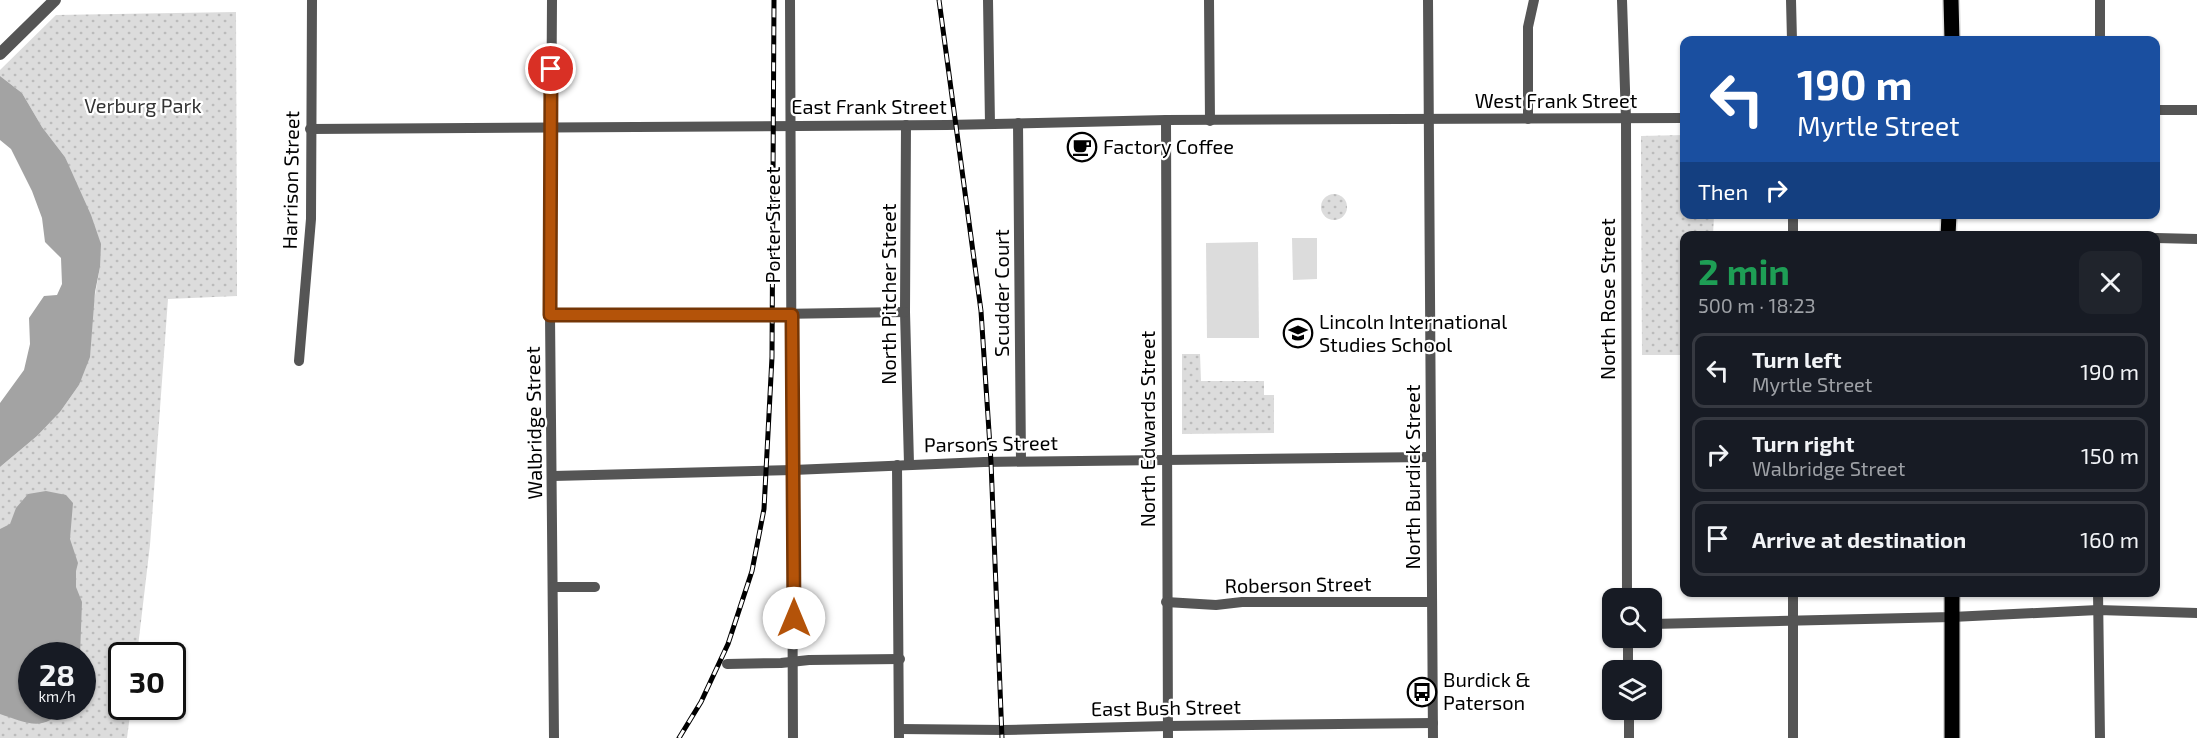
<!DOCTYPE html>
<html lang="en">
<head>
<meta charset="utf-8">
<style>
	body { margin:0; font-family:"Exo 2",sans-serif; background:#20242c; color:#f1f3f6; height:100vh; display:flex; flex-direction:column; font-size:22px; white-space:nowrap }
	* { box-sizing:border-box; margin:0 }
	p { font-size:20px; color:#9ea1a6 }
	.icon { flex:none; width:33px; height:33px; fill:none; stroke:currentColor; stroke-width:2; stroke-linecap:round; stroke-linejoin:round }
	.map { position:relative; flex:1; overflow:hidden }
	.panel { position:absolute; left:1680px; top:231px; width:480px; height:366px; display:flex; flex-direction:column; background:#171b24; border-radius:12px; box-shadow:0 2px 4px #0004 }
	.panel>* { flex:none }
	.banner { position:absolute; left:1680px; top:36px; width:480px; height:183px; border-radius:12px; box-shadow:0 2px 4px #0004; background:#1a4fa0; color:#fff; overflow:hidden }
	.controls { position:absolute; left:1602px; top:588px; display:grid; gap:12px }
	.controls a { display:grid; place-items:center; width:60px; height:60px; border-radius:12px; background:#171b24; box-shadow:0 2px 4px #0004; font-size:30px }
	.speed { position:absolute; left:18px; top:642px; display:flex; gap:12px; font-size:30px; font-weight:700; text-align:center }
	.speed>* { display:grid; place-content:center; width:78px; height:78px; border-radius:50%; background:#171b24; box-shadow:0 2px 4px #0004; line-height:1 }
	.speed small { font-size:15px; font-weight:400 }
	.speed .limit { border:3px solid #111; border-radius:9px; background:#fff; color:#111 }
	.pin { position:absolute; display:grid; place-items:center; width:51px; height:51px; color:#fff; margin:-26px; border:3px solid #fff; border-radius:50%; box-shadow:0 2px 6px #0007 }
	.me { position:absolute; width:66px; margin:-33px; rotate:0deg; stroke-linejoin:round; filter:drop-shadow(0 0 4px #0008) }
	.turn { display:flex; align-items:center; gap:21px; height:126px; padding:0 18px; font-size:27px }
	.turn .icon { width:78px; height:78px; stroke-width:2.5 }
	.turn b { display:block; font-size:42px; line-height:51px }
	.then { display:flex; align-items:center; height:57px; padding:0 18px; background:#0003; gap:12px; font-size:22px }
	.round { display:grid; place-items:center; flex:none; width:63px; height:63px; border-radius:12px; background:#20242c }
	.head { display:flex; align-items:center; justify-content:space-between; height:102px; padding:0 18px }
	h1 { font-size:36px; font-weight:700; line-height:45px; color:#1e9e55 }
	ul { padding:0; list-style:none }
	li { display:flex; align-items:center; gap:18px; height:75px; margin:0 12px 9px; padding:0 6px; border:3px solid #363941; border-radius:12px }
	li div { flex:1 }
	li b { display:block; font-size:22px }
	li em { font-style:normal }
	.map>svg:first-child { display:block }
	.park { fill:url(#park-dots); fill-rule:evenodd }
	.pitch { fill:#dcdcdc }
	.water { fill:#a3a3a3 }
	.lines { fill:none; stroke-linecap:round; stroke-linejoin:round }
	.primary-casing { stroke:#dbdbdb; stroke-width:18 }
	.minor { stroke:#555; stroke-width:10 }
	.tertiary { stroke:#555; stroke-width:12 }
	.primary { stroke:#000; stroke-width:15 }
	.rail-casing { stroke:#000; stroke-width:5 }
	.rail { stroke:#fff; stroke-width:3; stroke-dasharray:9; stroke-linecap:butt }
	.route-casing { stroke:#753606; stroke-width:15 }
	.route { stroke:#b45309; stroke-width:10 }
	.labels { text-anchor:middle; stroke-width:4.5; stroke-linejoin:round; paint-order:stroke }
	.street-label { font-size:20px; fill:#000; stroke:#fff }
	.park-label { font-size:20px; fill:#333; stroke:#fff }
	.poi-label { font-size:20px; fill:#000; stroke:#fff; text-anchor:start }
</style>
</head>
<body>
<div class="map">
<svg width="2197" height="738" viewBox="0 0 2197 738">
	<defs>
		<pattern id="park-dots" width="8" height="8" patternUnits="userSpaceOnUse" patternTransform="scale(1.5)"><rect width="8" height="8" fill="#dcdcdc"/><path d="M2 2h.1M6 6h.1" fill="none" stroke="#bbb" stroke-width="1.8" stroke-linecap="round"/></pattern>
	</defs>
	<rect width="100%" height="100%" fill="#fff"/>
	<g class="park">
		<path d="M236,12l1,284 -69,3 -18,246 -13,110 -15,1v50l9,1 -4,31h-127v-271l37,-31 23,-24 19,-27 21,-118 -35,-110 -23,-30 -20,-34 -22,-17v-6l56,-55zM32,656h50v50h-50z"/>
		<polygon points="1684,135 1684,214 1714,215 1713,235 1684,236 1684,355 1642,355 1641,136"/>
		<circle cx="1334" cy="207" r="13"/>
		<polygon points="1182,354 1200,354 1201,381 1264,381 1264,395 1274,395 1274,433 1182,434"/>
	</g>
	<g class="pitch">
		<polygon points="1292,238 1317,238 1317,279 1293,280"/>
		<polygon points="1258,242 1259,338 1207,338 1206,243"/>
	</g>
	<g class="water">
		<polygon points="0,76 22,93 42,127 65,157 91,215 101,244 100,267 95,292 90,357 79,385 60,412 37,436 0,467 0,403 24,370 30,344 29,318 44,296 57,295 62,284 61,258 45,242 42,218 32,191 11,149 0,140"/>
		<path d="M46,491l20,4 7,8 -3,36 8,24 -2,8v16l6,15 -2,53 -48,1v50l31,1c-18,27 -38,15 -63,7v-185l10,-5 6,-16 12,-14z"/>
	</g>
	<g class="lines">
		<g class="primary-casing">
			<g id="primary">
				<polyline points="1951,0 1952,40"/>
				<polyline points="1948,236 1949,214"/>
				<polyline points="1952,592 1952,738"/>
			</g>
		</g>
		<g class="minor">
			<polyline points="552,0 550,315 554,738"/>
			<polyline points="790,0 793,738"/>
			<polyline points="988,0 990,124"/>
			<polyline points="1209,0 1210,121"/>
			<polyline points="1428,0 1433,738"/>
			<polyline points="1622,0 1626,119 1627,598"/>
			<polyline points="1791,0 1792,40"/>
			<polyline points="2100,0 2100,40"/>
			<polyline points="2156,110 2197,110"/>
			<polyline points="1528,119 1528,27 1534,0"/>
			<polyline points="1166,120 1168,738"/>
			<polyline points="1018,123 1021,461"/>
			<polyline points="906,125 905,312 909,464"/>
			<polyline points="310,129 947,125 1166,120 1684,118"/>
			<polyline points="1793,236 1793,214"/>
			<polyline points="2156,238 2197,239"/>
			<polyline points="550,315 647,316 905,312"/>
			<polyline points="299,361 311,219 312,0"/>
			<polyline points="897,465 899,738"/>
			<polyline points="553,476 793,470 984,462 1430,457"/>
			<polyline points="553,587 595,587"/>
			<polyline points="1793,592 1793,738"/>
			<polyline points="2098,592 2100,738"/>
			<polyline points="1166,602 1216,605 1242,602 1432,602"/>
			<polyline points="1652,624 1952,617 2098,610 2197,613"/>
			<polyline points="1628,638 1628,670"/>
			<polyline points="727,664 781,663 809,660 900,659"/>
			<polyline points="1629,710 1629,738"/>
			<polyline points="899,729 1004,730 1168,726 1433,723"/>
		</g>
		<polyline class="tertiary" points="0,54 55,0"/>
		<use href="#primary" class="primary"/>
		<g class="rail-casing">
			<g id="rail">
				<polyline points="939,0 981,311 991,462 1002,738"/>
				<polyline points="679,738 701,702 728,644 752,571 764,509 772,357 774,0"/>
			</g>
		</g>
		<use href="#rail" class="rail"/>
	</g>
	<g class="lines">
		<g class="route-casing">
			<polyline id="route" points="551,69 550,315 792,315 794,618"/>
		</g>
		<use href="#route" class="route"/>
	</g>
	<defs>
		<g id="cafe-ring" transform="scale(1.5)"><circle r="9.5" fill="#fff" stroke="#000" stroke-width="1.5"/><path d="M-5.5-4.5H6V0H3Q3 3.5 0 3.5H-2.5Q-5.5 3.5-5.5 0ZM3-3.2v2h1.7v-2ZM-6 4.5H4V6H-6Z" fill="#000"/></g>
		<g id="school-ring" transform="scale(1.5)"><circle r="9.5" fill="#fff" stroke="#000" stroke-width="1.5"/><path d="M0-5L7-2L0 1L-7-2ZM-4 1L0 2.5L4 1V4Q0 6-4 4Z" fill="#000"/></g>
		<g id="bus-ring" transform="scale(1.5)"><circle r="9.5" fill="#fff" stroke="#000" stroke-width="1.5"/><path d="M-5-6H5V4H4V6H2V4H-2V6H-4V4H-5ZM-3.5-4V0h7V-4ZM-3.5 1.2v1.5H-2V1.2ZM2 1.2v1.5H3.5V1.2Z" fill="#000"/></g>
	</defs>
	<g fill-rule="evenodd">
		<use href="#cafe-ring" x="1082" y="147"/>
		<use href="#school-ring" x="1298" y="333"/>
		<use href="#bus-ring" x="1422" y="692"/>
	</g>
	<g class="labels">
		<g class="street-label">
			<text x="1556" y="108">West Frank Street</text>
			<text x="869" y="114">East Frank Street</text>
			<text transform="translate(291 180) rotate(-89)" y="7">Harrison Street</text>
			<text transform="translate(773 225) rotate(-90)" y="7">Porter Street</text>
			<text transform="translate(1002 293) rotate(-90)" y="7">Scudder Court</text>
			<text transform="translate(889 294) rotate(-90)" y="7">North Pitcher Street</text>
			<text transform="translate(1608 299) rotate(-90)" y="7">North Rose Street</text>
			<text transform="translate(534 423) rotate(-91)" y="7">Walbridge Street</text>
			<text transform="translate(1148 429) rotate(-90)" y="7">North Edwards Street</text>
			<text transform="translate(991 444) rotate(-1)" y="7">Parsons Street</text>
			<text transform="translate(1413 477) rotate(-90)" y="7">North Burdick Street</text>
			<text transform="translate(1298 585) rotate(-1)" y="7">Roberson Street</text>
			<text transform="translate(1166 708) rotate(-1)" y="7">East Bush Street</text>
		</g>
		<g class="park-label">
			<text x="143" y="113">Verburg Park</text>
		</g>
		<g class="poi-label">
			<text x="1103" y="154">Factory Coffee</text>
			<text x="1319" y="329">Lincoln International<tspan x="1319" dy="23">Studies School</tspan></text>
			<text x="1443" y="687">Burdick &amp;<tspan x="1443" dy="23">Paterson</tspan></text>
		</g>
	</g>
</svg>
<div class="controls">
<a><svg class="icon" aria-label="search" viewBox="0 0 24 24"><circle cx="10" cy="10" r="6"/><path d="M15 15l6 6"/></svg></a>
<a><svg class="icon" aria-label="layers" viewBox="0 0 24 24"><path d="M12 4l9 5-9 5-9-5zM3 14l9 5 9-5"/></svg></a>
</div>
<div class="speed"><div>28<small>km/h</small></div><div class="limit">30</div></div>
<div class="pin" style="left:551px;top:69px;background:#d93025"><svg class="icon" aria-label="arrive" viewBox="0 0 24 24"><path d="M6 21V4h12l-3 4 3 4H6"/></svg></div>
<svg class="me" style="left:794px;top:618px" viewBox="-20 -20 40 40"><circle r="19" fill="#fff"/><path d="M0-13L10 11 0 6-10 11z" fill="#b45309"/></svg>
<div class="banner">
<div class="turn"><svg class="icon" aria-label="left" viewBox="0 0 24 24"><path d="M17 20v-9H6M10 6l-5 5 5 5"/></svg><div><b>190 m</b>Myrtle Street</div></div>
<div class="then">Then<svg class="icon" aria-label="right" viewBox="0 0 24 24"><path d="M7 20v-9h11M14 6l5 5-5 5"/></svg></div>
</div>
<section class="panel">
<div class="head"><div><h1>2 min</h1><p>500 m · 18:23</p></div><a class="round"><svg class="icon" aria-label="close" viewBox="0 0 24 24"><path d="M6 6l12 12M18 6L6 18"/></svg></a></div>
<ul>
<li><svg class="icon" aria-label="left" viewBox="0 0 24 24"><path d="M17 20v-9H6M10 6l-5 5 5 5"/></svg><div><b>Turn left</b><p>Myrtle Street</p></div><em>190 m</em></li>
<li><svg class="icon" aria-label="right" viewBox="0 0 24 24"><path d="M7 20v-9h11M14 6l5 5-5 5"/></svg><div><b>Turn right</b><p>Walbridge Street</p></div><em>150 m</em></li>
<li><svg class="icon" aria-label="arrive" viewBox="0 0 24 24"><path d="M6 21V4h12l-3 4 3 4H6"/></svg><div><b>Arrive at destination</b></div><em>160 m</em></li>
</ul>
</section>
</div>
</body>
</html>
